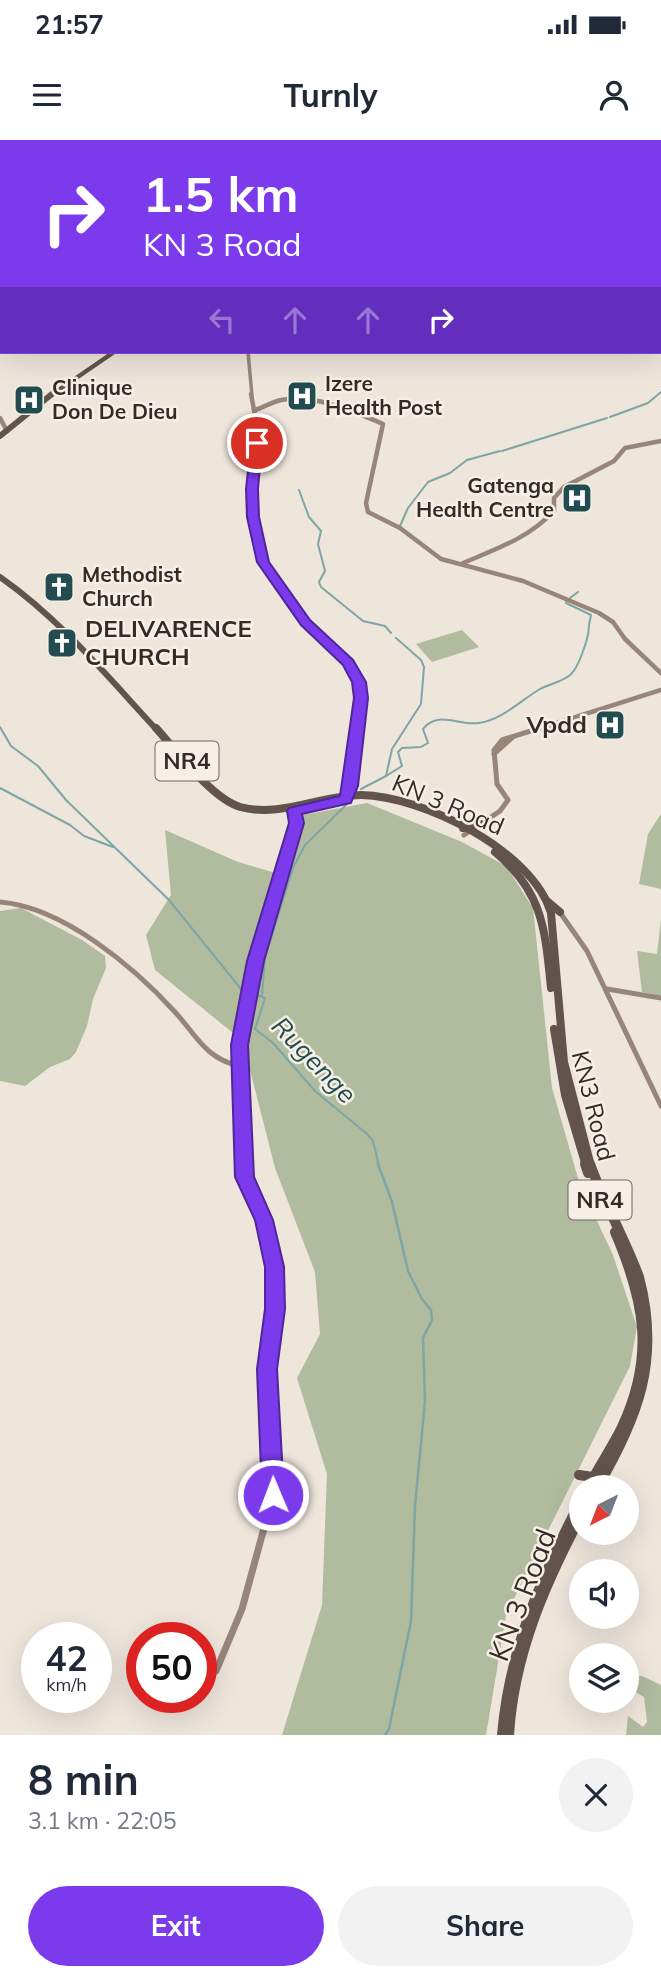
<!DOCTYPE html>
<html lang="en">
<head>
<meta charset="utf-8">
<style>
	body { margin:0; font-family:Mulish,sans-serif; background:#f2f2f3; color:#1f2937; height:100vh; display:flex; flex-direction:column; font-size:26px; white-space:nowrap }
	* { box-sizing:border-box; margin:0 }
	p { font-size:23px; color:#747a83 }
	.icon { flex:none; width:38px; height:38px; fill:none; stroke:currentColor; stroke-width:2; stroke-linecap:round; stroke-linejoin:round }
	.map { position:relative; height:1595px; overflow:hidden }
	.side { display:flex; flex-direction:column; background:#fff; flex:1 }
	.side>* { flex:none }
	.hud { position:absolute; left:0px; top:0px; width:662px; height:214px; box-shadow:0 7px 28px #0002; background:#7c3aed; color:#fff; overflow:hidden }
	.needle { width:46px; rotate:222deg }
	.buttons { position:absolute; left:569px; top:1335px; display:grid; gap:14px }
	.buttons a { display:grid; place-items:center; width:70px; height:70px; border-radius:50%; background:#fff; box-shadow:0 7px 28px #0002; font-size:35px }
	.speed { position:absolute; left:21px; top:1482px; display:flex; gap:14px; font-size:35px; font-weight:700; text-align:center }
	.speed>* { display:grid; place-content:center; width:91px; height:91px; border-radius:50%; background:#fff; box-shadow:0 7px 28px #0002; line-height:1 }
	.speed small { font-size:18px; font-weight:400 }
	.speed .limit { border:10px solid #d22; background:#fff; color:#111 }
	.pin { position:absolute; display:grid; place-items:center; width:60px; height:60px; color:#fff; margin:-30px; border:4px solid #fff; border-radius:50%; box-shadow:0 2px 7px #0007 }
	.me { position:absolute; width:77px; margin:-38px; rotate:359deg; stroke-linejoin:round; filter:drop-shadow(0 0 5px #0008) }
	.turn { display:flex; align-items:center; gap:24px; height:147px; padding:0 28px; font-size:32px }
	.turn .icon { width:91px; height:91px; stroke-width:2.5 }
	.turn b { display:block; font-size:49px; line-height:60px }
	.lanes { display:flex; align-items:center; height:66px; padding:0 28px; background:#0003; justify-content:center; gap:35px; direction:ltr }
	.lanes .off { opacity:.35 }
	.round { display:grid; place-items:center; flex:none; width:74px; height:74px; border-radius:37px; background:#f2f2f3 }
	.summary { display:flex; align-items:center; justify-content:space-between; height:119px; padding:0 28px }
	h1 { font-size:42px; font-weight:700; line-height:52px }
	.cta { display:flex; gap:14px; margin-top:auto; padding:14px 28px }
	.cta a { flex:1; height:80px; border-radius:42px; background:#7c3aed; color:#fff; font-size:28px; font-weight:700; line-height:80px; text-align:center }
	.cta a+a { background:#f2f2f3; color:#1f2937 }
	.status { display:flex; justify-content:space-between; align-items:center; height:49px; padding:0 35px; background:#fff; direction:ltr }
	.status svg { height:19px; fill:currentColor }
	header { display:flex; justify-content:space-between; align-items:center; height:91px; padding:0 28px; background:#fff; font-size:32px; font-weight:700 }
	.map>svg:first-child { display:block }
	.green { fill:#b1bb9d }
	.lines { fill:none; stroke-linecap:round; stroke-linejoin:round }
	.stream-far1 { stroke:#7da6a7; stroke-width:2 }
	.stream { stroke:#7da6a7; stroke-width:2.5 }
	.secondary-far3 { stroke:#98857a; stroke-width:3.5 }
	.secondary-far2 { stroke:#98857a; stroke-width:4.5 }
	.secondary-far1 { stroke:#98857a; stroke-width:5 }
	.secondary { stroke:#98857a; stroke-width:7 }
	.trunk-far3 { stroke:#62544c; stroke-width:4.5 }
	.trunk-far2 { stroke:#62544c; stroke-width:6 }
	.trunk-far1 { stroke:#62544c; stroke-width:8 }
	.trunk { stroke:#62544c; stroke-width:10 }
	.route { fill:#7c3aed; stroke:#51269a; stroke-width:2 }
	.labels { text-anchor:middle; stroke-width:5; stroke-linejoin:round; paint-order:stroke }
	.far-poi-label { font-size:21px; font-weight:bold; fill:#322b27; stroke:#f6efe6; text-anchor:start }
	.shield { fill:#f6efe6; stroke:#6d6660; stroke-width:2 }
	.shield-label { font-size:23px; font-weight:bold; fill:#322b27 }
	.poi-label { font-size:24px; font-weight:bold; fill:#322b27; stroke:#f6efe6; text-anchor:start }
	.street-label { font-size:24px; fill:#322b27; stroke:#f6efe6 }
	.water-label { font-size:26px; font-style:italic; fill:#224c4f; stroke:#f6efe6 }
	.near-street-label { font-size:28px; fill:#322b27; stroke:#f6efe6 }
</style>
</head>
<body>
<div class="status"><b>21:57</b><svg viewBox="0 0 49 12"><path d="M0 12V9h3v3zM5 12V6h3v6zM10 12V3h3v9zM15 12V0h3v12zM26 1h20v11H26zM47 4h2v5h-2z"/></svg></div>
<header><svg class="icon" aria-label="menu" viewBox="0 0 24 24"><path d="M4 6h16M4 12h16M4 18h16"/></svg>Turnly<svg class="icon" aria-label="person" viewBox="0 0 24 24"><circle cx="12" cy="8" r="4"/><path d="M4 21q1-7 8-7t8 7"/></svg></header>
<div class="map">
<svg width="661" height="1595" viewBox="0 0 661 1595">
	<rect width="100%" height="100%" fill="#eee5db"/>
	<g class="green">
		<polygon points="462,490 479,507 432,522 416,504"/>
		<polygon points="367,663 462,702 506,726 533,768 552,948 580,1045 613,1115 637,1187 630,1226 506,1475 486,1595 282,1595 322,1465 327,1334 297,1238 320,1194 315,1132 275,1028 248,922 248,905 155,830 146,795 171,755 165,690 238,722 276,733 289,723 303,675"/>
		<polygon points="661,674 661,749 639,744 648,694"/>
		<polygon points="21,768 82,800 105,816 106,828 93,859 87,886 76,912 70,919 50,927 25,946 0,941 0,771"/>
		<polygon points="661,779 661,856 642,852 637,811 657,814"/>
		<polygon points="633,1536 642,1536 661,1545 661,1595 626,1595 628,1576 643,1587 647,1582 644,1557 631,1549"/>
	</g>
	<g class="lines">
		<g class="stream-far1">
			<polyline points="610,277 648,263 661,252"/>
			<polyline points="502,311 607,278"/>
			<polyline points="299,350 309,377 321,391 318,404 325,431 319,442 321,447 363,481 385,486 391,493"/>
			<polyline points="400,386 408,368 428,342 450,333 467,320 500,311"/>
			<polyline points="570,458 578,452"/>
			<polyline points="567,460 566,463 591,475 589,485"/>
			<polyline points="0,587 11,606 38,626 66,660 169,760 241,849 265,858 255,889 273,903 315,951 367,994 373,1001 379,1026"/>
			<path d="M386,636l16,-10 -4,-14 4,-4 19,-1 7,-4 -5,-14c15,-19 36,-3 56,-6 24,-4 41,-22 61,-34 9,-5 22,-7 30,-14 8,-6 19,-37 19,-49"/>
			<polyline points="0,648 70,685 84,696 113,707"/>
			<polyline points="361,649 386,636 392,609 421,564 424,527 421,520 396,498"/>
			<polyline points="262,855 265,817 293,728 305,705 349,662"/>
		</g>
		<polyline class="stream" points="378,1024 392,1062 408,1131 422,1159 431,1170 432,1180 423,1198 425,1261 415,1366 411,1481 389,1589 385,1595"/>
		<g class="secondary-far3">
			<polyline points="272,0 274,2"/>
			<polyline points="248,212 252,256"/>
		</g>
		<g class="secondary-far2">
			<polyline points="251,254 257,286 253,377 263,422 305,482 346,519 360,546 358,590"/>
			<path d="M255,270c9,-3 17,-8 26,-10 35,-6 71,11 102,24l-17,79 2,9 32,16 41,31 82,22 76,32 14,9 12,17 36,34"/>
			<polyline points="0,278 7,291"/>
			<path d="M463,423c33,-14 66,-25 91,-52v-13l10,-11 50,-26 11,-13 36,-7"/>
			<polyline points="535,590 661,550"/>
		</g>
		<g class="secondary-far1">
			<polyline points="494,614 513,597"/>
			<polyline points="347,656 358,588"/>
			<polyline points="464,695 500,671 508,660 497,644 494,610 502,600 540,588"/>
			<path d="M0,762c63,5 134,65 175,110 22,24 30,46 64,54"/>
			<polyline points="559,771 587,811 661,966"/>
			<polyline points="607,849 661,858"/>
			<polyline points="245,1026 240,905 256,821 296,683 293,669"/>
		</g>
		<polyline class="secondary" points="216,1531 242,1469 273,1355 267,1229 275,1169 274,1127 264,1080 245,1037 245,1024"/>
		<polyline class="trunk-far3" points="50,256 114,212"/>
		<g class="trunk-far2">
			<polyline points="0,296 52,254"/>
			<path d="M0,437c60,42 107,99 157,153"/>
		</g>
		<g class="trunk-far1">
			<path d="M156,588c21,23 55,70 84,79 41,11 81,-12 121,-12 62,1 172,56 190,118l13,149 27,104"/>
			<polyline points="463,688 480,684"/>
			<path d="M495,712c48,40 50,77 56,136"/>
			<polyline points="547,761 560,772"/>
			<polyline points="554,889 565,955 586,1026"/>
		</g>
		<g class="trunk">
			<polyline points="585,1024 588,1033"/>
			<path d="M590,1024c14,39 35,75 49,113 22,83 -1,141 -42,211"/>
			<polyline points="579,1335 593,1337"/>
			<path d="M588,1348c10,-21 24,-40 34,-61 33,-71 23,-125 -7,-195"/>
			<path d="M502,1595c7,-86 40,-159 79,-235"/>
			<path d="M509,1595c5,-80 35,-149 72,-219"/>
		</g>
	</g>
	<polygon class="route" points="257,300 262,303 258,349 259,377 269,422 310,480 353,520 366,542 368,558 358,646 351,663 302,674 304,683 264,821 248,905 254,1037 273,1080 284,1127 285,1169 277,1229 284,1355 280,1362 273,1365 265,1362 262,1355 257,1229 265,1169 265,1127 255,1080 235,1037 231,905 247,821 289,683 287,671 289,668 340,656 354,558 352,542 343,525 301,485 257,422 247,377 246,349 251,303"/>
	<defs>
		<g id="hospital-square" transform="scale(1.575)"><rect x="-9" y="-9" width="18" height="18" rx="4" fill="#224c4f" stroke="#f6efe6"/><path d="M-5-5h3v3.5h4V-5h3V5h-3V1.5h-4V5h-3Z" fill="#fff"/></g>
		<g id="church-square" transform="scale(1.575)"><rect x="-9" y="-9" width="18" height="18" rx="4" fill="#224c4f" stroke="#f6efe6"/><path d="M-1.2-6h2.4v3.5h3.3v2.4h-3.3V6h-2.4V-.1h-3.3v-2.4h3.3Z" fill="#fff"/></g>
	</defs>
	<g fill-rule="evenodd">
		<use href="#hospital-square" x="302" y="256"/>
		<use href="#hospital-square" x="29" y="260"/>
		<use href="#hospital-square" x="577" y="358"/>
		<use href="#church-square" x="59" y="447"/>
		<use href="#church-square" x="62" y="503"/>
		<use href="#hospital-square" x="610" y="585"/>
	</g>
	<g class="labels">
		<g class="far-poi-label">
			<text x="325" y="251">Izere<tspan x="325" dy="24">Health Post</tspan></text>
			<text x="52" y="255">Clinique<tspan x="52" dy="24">Don De Dieu</tspan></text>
			<text x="554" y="353" text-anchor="end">Gatenga<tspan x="554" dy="24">Health Centre</tspan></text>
			<text x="82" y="442">Methodist<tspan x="82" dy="24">Church</tspan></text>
		</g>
		<g class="shield">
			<rect x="155.5" y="601.5" width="63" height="39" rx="5"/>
			<rect x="568.5" y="1040.5" width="63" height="39" rx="5"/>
		</g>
		<g class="shield-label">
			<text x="187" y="629">NR4</text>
			<text x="600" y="1068">NR4</text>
		</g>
		<g class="poi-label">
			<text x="85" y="497">DELIVARENCE<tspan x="85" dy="28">CHURCH</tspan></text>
			<text x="587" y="593" text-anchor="end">Vpdd</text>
		</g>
		<g class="street-label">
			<text transform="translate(448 665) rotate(23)" y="8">KN 3 Road</text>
			<text transform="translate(593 966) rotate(76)" y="8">KN3 Road</text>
		</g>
		<g class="water-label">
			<text transform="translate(314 920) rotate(46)" y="9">Rugenge</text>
		</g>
		<g class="near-street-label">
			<text transform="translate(522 1455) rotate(-69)" y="10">KN 3 Road</text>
		</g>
	</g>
</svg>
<div class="buttons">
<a><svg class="needle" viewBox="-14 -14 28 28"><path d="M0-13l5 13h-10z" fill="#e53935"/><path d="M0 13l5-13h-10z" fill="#747a83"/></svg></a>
<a><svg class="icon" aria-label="sound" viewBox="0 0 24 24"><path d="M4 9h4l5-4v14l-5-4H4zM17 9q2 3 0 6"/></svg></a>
<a><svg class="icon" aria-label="layers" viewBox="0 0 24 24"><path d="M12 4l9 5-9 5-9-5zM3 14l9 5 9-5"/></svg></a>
</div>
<div class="speed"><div>42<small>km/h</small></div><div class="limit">50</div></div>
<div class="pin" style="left:257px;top:303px;background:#d93025"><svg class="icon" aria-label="arrive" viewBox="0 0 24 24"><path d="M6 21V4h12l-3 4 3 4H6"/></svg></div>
<svg class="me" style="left:273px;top:1355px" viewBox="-20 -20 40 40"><circle r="17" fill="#7c3aed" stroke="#fff" stroke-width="3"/><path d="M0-11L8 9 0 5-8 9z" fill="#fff"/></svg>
<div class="hud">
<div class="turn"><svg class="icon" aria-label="right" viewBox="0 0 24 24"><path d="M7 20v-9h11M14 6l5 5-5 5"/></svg><div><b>1.5 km</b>KN 3 Road</div></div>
<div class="lanes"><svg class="icon off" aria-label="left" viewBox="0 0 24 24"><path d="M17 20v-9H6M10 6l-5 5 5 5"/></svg><svg class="icon off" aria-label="ahead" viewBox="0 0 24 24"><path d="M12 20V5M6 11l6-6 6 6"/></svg><svg class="icon off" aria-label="ahead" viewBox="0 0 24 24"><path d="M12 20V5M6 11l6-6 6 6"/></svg><svg class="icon" aria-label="right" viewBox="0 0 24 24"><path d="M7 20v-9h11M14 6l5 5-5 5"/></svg></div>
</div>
</div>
<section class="side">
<div class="summary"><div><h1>8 min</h1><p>3.1 km · 22:05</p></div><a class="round"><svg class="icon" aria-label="close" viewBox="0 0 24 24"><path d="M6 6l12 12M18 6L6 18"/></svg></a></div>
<div class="cta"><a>Exit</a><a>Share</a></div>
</section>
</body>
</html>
